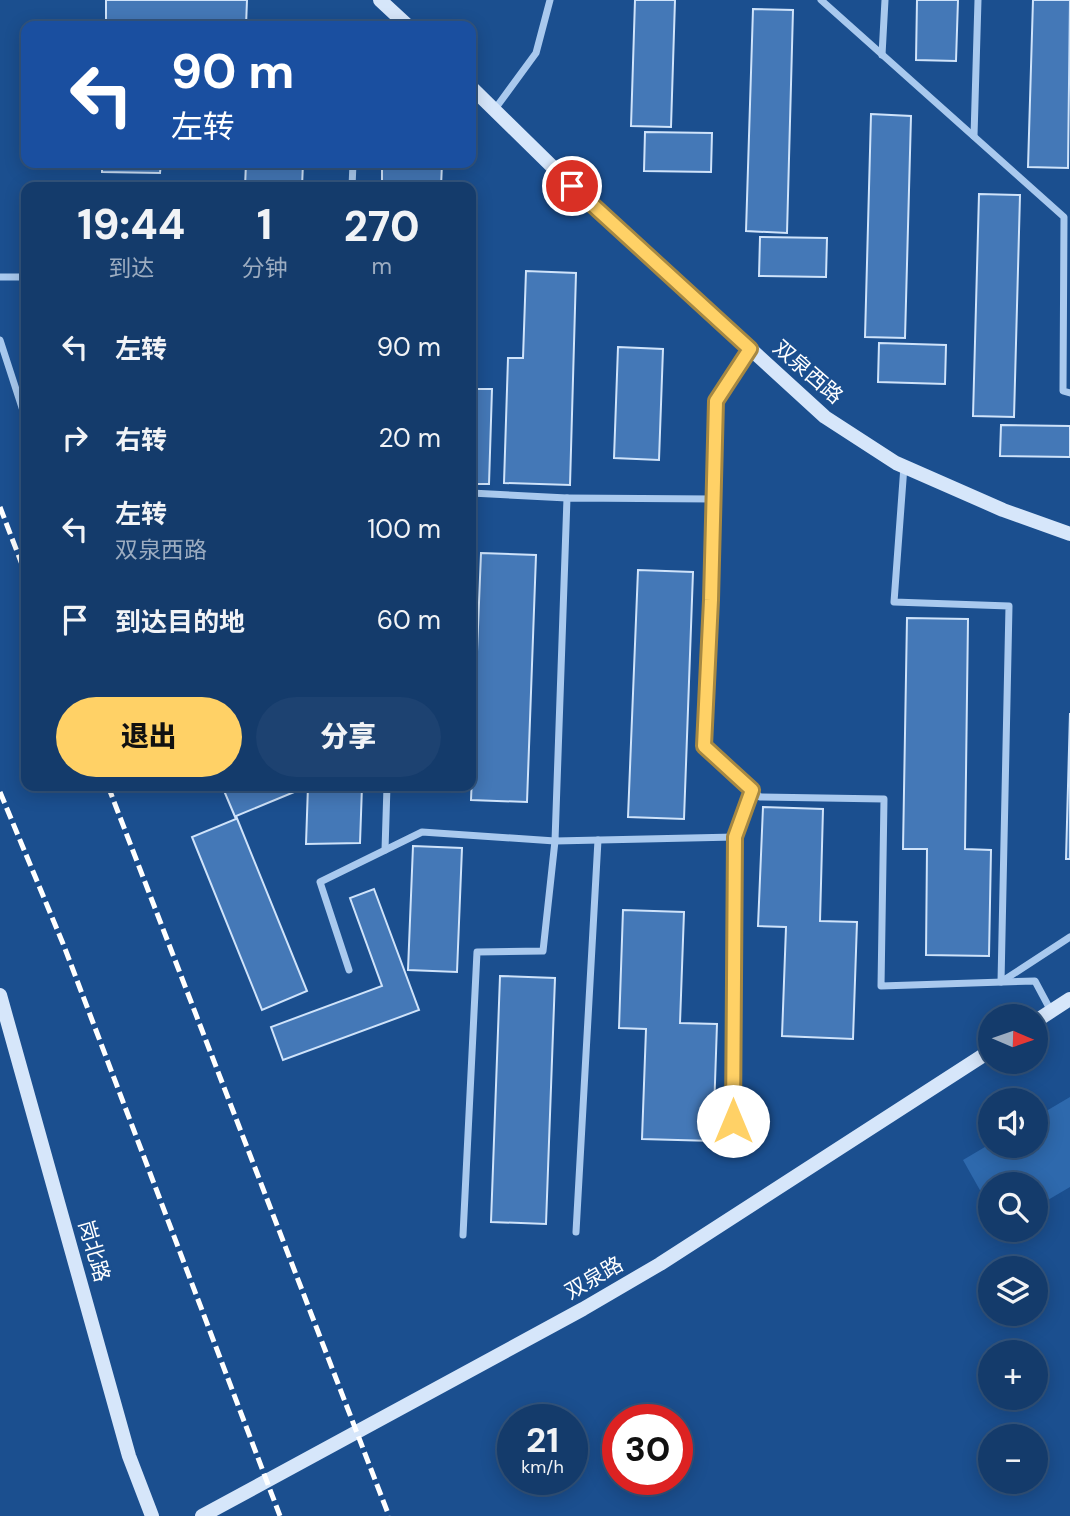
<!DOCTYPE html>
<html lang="zh">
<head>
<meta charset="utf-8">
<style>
	body { margin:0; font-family:"DM Sans","Noto Sans SC",sans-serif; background:#1d4271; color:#f1f3f6; height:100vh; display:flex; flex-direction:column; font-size:26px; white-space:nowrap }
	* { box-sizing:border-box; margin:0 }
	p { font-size:23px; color:#9dadc1 }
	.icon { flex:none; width:38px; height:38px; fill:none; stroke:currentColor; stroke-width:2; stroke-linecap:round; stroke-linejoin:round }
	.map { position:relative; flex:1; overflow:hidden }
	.drawer { position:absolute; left:21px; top:182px; width:455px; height:609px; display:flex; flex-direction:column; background:#143b6b; border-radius:14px; box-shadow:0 4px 18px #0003,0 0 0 2px #33557e }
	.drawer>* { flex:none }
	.banner { position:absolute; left:21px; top:21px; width:455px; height:147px; border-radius:14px; box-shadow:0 4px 18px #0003,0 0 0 2px #33557e; background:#1a4fa0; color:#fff; overflow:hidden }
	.needle { width:46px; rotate:92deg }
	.buttons { position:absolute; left:978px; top:1004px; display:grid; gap:14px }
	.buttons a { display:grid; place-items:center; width:70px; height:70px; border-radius:50%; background:#143b6b; box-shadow:0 4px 18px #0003,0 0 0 2px #33557e; font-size:35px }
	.speed { position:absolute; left:497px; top:1404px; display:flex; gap:14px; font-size:35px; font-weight:700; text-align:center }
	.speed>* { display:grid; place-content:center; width:91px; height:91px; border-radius:50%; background:#143b6b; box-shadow:0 4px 18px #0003,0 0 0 2px #33557e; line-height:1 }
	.speed small { font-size:18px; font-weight:400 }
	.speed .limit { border:10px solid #d22; background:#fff; color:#111 }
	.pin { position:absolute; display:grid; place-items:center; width:60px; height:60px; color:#fff; margin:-30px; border:4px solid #fff; border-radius:50%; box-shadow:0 2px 7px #0007 }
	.me { position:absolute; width:77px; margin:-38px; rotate:0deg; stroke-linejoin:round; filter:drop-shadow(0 0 5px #0008) }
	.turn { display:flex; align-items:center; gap:24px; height:147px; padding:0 35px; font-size:32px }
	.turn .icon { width:91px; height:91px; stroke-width:2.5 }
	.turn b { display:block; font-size:49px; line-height:60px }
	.eta { display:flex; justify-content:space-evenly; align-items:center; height:119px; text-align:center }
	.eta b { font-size:42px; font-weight:800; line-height:49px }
	.primary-button { display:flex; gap:14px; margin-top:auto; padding:14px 35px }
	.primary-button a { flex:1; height:80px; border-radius:42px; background:#ffd166; color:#111; font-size:28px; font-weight:800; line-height:80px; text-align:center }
	.primary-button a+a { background:#1d4271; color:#f1f3f6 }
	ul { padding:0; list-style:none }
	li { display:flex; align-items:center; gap:21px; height:91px; padding:0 35px }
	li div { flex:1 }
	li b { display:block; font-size:26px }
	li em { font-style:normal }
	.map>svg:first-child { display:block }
	.green { fill:#2e69ad }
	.building { fill:#4478b7; stroke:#cfe3fa; stroke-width:2 }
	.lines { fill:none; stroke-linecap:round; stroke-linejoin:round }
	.street { stroke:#a9c9ee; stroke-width:7 }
	.secondary { stroke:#d6e6fa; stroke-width:14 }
	.rail { stroke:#fff; stroke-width:5; stroke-dasharray:12 5; stroke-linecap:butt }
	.route-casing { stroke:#a68842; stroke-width:18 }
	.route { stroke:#ffd166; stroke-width:12 }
	.labels { text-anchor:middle; stroke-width:5; stroke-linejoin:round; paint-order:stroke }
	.street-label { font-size:21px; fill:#fff; stroke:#1b4f8f }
</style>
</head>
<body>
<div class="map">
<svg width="1070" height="1516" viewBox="0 0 1070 1516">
	<rect width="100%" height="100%" fill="#1b4f8f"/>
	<polygon class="green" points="1070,1097 1070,1187 1036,1207 1036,1185 990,1185 990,1208 963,1160 990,1144 990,1146 1036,1146 1036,1117"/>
	<g class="building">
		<polygon points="106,0 247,0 246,26 106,26"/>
		<polygon points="635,0 675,0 671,127 631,126"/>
		<polygon points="917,0 958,0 956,61 916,60"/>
		<polygon points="1033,0 1070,0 1068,168 1028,167"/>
		<polygon points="753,9 793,10 787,233 746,231"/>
		<polygon points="871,114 911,116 905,338 865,337"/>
		<polygon points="645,132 712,133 711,172 644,171"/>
		<polygon points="102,163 161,163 160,173 102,172"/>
		<polygon points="246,163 303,163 302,187 245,187"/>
		<polygon points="382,163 442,163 441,187 382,187"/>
		<polygon points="979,194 1020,195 1014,417 973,416"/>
		<polygon points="760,237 827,238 826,277 759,276"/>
		<polygon points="526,271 576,273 570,485 504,483 508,358 523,358"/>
		<polygon points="879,343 946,345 945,384 878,382"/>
		<polygon points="618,347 663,349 659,460 614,458"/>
		<polygon points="471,389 492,389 489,484 471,484 473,410 471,410"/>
		<polygon points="1001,425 1070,426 1070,457 1000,456"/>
		<polygon points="481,553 536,555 527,802 471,800"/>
		<polygon points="638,570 693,572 684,819 628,817"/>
		<polygon points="907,618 968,619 965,849 991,850 989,956 926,955 927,849 903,849"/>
		<polygon points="1070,713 1070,859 1066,859"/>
		<polygon points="222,786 303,786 304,788 236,816 307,991 262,1010 192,837 236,819"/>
		<polygon points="308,786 362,786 360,843 306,844"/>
		<polygon points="763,807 823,809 820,921 857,922 853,1039 782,1036 786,927 758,926"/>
		<polygon points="413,846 462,848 457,972 408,970"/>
		<polygon points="374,889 419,1010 283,1060 271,1027 382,986 350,898"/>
		<polygon points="623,910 684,912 680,1023 717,1024 713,1141 642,1139 646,1029 619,1028"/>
		<polygon points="500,976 555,978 546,1224 491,1222"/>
	</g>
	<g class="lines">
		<g class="street">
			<polyline points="821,0 1064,217 1063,391 1070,393"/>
			<polyline points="882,55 885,0"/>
			<polyline points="495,109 536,53 550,0"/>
			<polyline points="974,136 978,0"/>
			<polyline points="352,187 353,163"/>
			<polyline points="0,277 26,277"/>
			<polyline points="0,340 26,420"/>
			<polyline points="750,349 716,401 711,600 704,746 740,777 760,797 884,799 881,986 1035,981 1051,1011"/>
			<polyline points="904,466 894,602 1009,606 1001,982 1070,937"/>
			<polyline points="471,493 567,498"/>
			<polyline points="714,499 567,498 555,841 735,837"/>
			<polyline points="385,850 387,786"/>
			<polyline points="349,970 320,882 422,832 555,841 543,951 477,952 463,1235"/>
			<polyline points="733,1121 735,837 752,790"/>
			<polyline points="576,1232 598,840"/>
		</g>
		<g class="secondary">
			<polyline points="380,0 408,26"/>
			<polyline points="471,87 572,186 825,417 896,463 1003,510 1070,534"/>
			<polyline points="0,995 129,1456 152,1516"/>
			<polyline points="1036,1021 1070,999"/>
			<polyline points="202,1516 583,1309 660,1264 990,1051"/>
		</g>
		<g class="rail">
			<polyline points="0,507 26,575"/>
			<polyline points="108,786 389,1516"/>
			<polyline points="0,792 64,946 280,1516"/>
		</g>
	</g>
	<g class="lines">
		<g class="route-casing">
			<polyline id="route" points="572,186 750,349 716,401 711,600 704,746 752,790 735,837 733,1121"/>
		</g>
		<use href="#route" class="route"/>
	</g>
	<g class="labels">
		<g class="street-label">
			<text transform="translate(808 372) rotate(41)" y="7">双泉西路</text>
			<text transform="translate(94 1251) rotate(74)" y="7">岗北路</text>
			<text transform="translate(594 1278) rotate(-30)" y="7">双泉路</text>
		</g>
	</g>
</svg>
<div class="buttons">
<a><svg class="needle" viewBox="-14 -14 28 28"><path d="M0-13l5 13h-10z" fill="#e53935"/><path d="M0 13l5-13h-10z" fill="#9dadc1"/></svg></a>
<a><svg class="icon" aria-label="sound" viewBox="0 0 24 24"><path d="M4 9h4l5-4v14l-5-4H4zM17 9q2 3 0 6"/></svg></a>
<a><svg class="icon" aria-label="search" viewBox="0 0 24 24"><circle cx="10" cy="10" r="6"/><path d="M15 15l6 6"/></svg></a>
<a><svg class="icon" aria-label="layers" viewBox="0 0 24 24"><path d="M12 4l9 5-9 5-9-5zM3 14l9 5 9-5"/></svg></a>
<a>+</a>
<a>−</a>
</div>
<div class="speed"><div>21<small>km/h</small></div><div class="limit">30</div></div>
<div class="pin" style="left:572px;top:186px;background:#d93025"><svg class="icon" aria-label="arrive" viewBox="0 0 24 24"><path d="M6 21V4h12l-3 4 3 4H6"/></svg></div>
<svg class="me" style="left:733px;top:1121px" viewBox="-20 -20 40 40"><circle r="19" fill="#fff"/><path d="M0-13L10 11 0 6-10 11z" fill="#ffd166"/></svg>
<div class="banner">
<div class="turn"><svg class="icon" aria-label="left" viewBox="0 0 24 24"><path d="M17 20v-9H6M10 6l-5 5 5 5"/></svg><div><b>90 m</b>左转</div></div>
</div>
<section class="drawer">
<div class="eta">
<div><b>19:44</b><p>到达</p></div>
<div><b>1</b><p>分钟</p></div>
<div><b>270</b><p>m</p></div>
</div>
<ul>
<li><svg class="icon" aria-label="left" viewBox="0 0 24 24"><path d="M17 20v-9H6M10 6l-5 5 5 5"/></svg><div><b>左转</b></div><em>90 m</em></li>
<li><svg class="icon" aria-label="right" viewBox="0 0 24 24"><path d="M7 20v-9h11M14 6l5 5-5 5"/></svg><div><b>右转</b></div><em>20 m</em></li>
<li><svg class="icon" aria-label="left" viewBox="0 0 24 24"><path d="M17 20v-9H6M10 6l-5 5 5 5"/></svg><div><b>左转</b><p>双泉西路</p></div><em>100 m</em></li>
<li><svg class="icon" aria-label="arrive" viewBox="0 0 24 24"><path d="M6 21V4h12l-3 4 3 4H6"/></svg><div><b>到达目的地</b></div><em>60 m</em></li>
</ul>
<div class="primary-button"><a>退出</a><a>分享</a></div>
</section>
</div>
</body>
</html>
